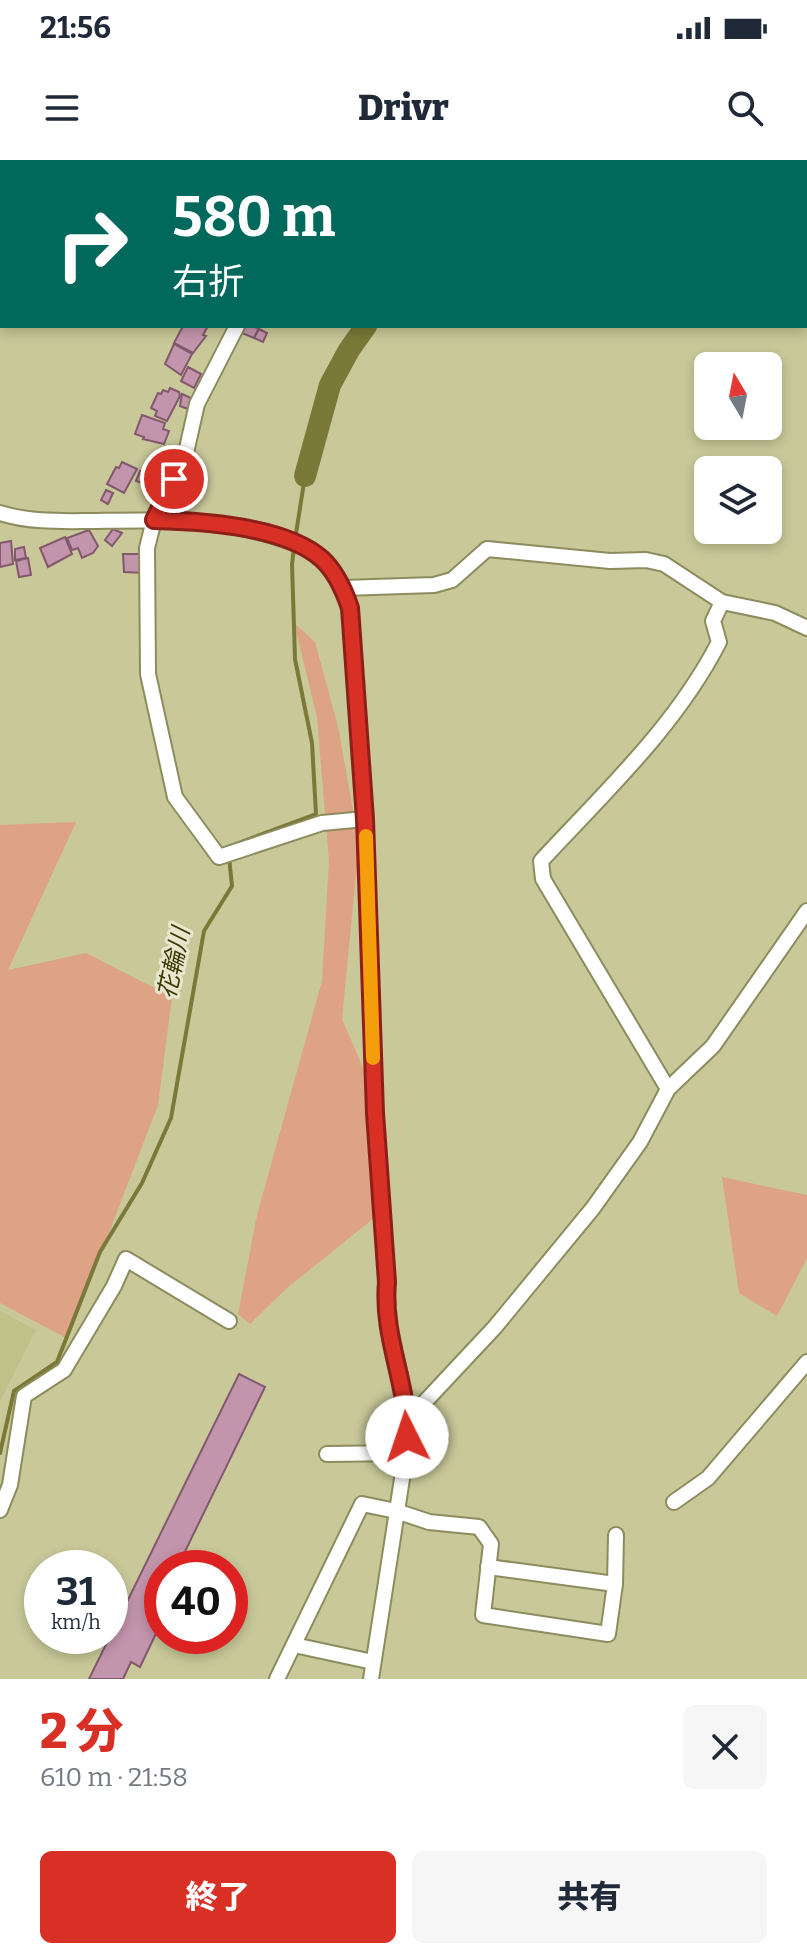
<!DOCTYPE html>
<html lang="ja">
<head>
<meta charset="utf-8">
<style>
	body { margin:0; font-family:Bitter,"Noto Sans JP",serif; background:#f6f6f7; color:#1f2937; height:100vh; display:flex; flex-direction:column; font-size:30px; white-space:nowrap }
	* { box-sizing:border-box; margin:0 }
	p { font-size:26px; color:#747a83 }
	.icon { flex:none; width:44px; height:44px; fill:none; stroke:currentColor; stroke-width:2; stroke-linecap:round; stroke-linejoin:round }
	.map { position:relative; height:1519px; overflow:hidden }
	.details { display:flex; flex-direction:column; background:#fff; flex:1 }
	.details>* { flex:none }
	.hud { position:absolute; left:0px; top:0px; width:808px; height:168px; box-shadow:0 4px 12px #0003; background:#00695c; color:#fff; overflow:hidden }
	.needle { width:52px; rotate:350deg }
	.controls { position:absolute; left:694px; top:192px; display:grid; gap:16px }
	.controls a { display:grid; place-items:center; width:88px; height:88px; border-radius:12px; background:#fff; box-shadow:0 4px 12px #0003; font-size:40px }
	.speed { position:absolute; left:24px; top:1390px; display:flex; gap:16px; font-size:40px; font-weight:700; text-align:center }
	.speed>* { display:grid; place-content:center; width:104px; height:104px; border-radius:50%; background:#fff; box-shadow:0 4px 12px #0003; line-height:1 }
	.speed small { font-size:20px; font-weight:400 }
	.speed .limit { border:12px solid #d22; background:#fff; color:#111 }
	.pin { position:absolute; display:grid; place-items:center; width:68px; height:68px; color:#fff; margin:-34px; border:4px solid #fff; border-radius:50%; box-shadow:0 2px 8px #0007 }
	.me { position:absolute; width:88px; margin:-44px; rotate:356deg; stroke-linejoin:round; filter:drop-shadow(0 0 6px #0008) }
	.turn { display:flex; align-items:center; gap:28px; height:168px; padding:0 40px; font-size:36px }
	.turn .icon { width:104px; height:104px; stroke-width:2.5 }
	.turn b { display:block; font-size:56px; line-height:68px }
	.round { display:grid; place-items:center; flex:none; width:84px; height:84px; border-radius:12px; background:#f6f6f7 }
	.overview { display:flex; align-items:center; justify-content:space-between; height:136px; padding:0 40px }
	h1 { font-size:48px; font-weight:800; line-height:60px; color:#d93025 }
	.primary-button { display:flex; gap:16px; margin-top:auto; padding:16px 40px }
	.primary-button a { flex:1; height:92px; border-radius:12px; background:#d93025; color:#fff; font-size:32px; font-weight:800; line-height:92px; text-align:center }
	.primary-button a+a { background:#f6f6f7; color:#1f2937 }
	.status { display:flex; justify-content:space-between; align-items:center; height:56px; padding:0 40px; background:#fff; direction:ltr }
	.status svg { height:22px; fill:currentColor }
	header { display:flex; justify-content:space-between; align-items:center; height:104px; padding:0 40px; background:#fff; font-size:36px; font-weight:800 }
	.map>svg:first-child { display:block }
	.built { fill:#c0c089 }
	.green { fill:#dea284 }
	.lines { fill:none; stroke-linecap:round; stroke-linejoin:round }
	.stream { stroke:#7a7937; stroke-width:4 }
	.river { stroke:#7a7937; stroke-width:22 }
	.building { fill:#c395ac; stroke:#82586d; stroke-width:2 }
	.minor-casing { stroke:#8c8c5e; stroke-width:18 }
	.minor { stroke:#fff; stroke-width:14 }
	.route-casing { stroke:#8d1f18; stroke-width:20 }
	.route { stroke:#d93025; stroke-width:14 }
	.slow { stroke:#f59e0b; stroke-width:14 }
	.labels { text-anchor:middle; stroke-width:6; stroke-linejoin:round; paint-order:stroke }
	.water-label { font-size:24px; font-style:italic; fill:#3a3801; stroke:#e7e7cf }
</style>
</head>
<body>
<div class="status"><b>21:56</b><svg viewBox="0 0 49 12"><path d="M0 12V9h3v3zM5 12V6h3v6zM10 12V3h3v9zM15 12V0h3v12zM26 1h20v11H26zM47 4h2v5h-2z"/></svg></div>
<header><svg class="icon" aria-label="menu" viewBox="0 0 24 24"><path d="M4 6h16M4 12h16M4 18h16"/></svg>Drivr<svg class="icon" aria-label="search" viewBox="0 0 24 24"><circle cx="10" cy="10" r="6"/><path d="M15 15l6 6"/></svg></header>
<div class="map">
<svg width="807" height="1519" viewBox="0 0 807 1519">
	<rect width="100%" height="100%" fill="#c8c899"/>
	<polygon class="built" points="0,1151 36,1170 0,1241"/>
	<g class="green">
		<polygon points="294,463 315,482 338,567 359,683 342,859 367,917 374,1058 287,1128 250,1164 238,1154 257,1055 322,821 329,701 317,557"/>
		<polygon points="76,662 8,810 86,793 172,837 158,945 68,1179 0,1143 0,665"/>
		<polygon points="722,1017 807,1035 807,1098 777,1156 739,1133"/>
	</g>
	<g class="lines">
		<g class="stream">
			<polyline points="295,380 305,316"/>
			<polyline points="0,1293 14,1231 57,1202 100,1092 142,1023 171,958 204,771 232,726 228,687 316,654 312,583 295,499 292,404 294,388"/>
		</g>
		<g class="river">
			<polyline points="494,2 495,0"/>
			<polyline points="305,316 330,225 349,190 366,166"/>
		</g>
	</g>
	<g class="building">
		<polygon points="183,166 208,166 203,175 206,176 193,193 174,183"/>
		<polygon points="246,166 259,168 254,178 242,173"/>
		<polygon points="259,169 267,173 263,182 254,178"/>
		<polygon points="174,184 192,194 181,215 165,204"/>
		<polygon points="188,207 201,214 194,228 181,221"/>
		<polygon points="170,228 179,232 180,236 167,261 155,256 157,251 151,248 158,233 161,234 163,230 168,232"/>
		<polygon points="182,234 193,239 188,249 180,246"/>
		<polygon points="142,255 165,263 163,269 169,271 164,284 143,279 144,277 135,274"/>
		<polygon points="122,302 137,309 124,333 107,324 116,307 119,308"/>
		<polygon points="140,311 155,316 153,322 149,321 148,325 136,321"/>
		<polygon points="106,330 113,333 108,344 101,340"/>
		<polygon points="113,369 122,373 112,386 105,380"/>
		<polygon points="89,370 98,386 93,393 82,398 78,388 72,390 67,378"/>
		<polygon points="65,377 72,394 48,407 40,388"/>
		<polygon points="11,381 13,404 0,407 0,383"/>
		<polygon points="24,387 26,398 15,400 15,389"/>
		<polygon points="123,394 144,394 145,413 124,412"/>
		<polygon points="28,398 31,415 19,417 16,401"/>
		<polygon points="239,1214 265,1227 177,1408 162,1408 162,1461 140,1507 131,1502 123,1519 89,1519"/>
	</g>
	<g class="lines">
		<g class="minor-casing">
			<g id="minor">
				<polyline points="367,2 369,0"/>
				<polyline points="237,166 197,244 185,297 154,360 147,388 148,514 175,637 219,697 322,663 365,659"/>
				<path d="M0,353c32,10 64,8 97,8 60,-1 119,-3 176,15 16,5 38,12 50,24 14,14 21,30 27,48l15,211 10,294 12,169c-4,41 8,68 16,107 5,21 4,43 3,64l-35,226"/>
				<polyline points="343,428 434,425 452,420 487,389 610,401 646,400 664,404 722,442 775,453 807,468"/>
				<path d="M668,929l-125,-210 -2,-18c64,-69 135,-135 178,-219l-6,-21 9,-19"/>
				<polyline points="407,1261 495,1167 593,1048 640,982 668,929 713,886 807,751"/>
				<polyline points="327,1294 406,1293"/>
				<polyline points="674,1342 708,1318 807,1202"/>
				<polyline points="0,1350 10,1325 24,1236 64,1210 114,1126 126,1099 229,1161"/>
				<polyline points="488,1407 615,1424"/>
				<polyline points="294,1485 373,1502"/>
				<polyline points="277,1519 362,1344 396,1351 429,1362 479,1367 491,1384 483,1455 608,1474 615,1424 616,1375"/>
			</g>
		</g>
		<use href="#minor" class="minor"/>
	</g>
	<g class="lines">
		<g class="route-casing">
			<path id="route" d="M174,319l-20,41c47,1 131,6 168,39 14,13 22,31 28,49l15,211 10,294 12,169c-5,56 21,100 20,155"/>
		</g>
		<use href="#route" class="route"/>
		<polyline class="slow" points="366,676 373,898"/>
	</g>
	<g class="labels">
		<g class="water-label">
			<text transform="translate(174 803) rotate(-78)" y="8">花輪川</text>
		</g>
	</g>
</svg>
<div class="controls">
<a><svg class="needle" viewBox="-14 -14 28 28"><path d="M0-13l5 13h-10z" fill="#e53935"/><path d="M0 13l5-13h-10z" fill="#747a83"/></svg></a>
<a><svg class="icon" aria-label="layers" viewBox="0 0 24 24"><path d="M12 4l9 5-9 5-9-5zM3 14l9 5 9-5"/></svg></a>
</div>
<div class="speed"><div>31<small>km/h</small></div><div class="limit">40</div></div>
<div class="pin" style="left:174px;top:319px;background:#d93025"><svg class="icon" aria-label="arrive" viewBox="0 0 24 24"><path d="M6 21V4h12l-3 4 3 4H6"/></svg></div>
<svg class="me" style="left:407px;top:1277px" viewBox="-20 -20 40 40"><circle r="19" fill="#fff"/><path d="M0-13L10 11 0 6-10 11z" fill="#d93025"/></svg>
<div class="hud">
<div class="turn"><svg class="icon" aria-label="right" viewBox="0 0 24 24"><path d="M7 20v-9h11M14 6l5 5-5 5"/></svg><div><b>580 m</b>右折</div></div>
</div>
</div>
<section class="details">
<div class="overview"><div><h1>2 分</h1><p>610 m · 21:58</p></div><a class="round"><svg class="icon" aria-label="close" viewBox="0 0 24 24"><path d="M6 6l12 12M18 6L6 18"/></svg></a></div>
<div class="primary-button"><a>終了</a><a>共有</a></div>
</section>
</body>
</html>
